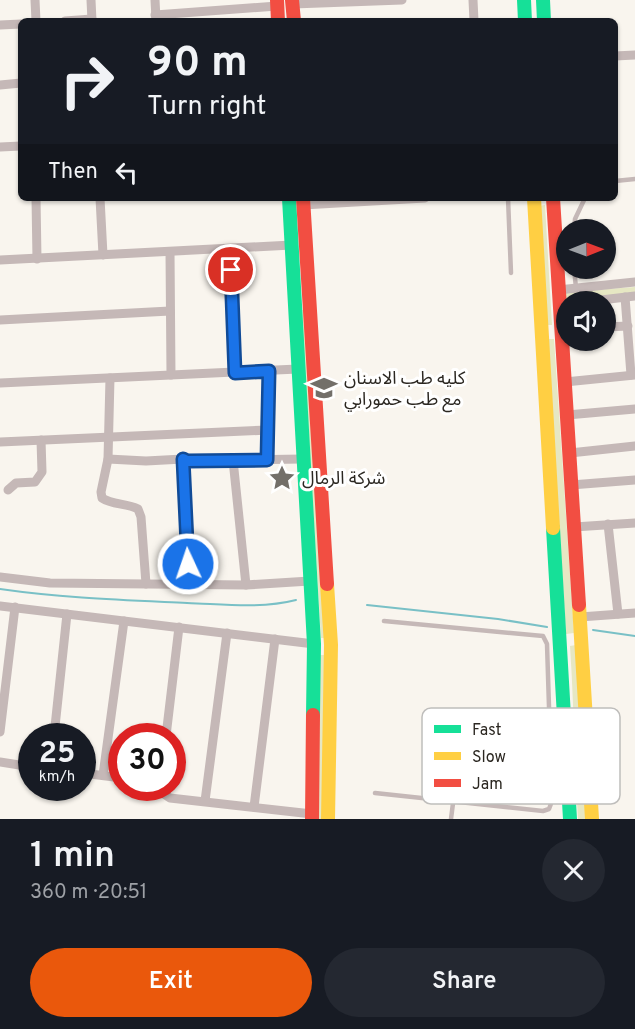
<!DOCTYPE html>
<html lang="en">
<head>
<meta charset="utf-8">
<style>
	body { margin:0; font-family:Overpass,"Noto Sans Arabic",sans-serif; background:#242831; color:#f1f3f6; height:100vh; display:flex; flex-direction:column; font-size:22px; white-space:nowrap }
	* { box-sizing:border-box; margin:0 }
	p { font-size:20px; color:#9ea1a6 }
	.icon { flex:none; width:33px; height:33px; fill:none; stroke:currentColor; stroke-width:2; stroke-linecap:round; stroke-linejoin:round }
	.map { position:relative; height:819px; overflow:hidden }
	.details { display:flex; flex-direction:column; background:#171b24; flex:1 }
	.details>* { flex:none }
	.guide { position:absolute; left:18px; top:18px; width:600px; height:183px; border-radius:9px; box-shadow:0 2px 4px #0004; background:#171b24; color:#f1f3f6; overflow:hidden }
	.needle { width:39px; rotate:89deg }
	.controls { position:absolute; left:556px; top:219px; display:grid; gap:12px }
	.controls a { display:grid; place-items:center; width:60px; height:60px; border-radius:50%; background:#171b24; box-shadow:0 2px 4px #0004; font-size:30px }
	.speed { position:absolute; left:18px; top:723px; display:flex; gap:12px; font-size:30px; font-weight:700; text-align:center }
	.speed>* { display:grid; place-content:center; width:78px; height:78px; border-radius:50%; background:#171b24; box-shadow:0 2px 4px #0004; line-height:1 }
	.speed small { font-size:15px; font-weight:400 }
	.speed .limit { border:9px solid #d22; background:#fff; color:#111 }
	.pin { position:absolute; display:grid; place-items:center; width:51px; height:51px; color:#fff; margin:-26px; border:3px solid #fff; border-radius:50%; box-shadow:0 2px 6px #0007 }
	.me { position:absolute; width:66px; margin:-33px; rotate:357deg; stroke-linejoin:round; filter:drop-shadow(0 0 4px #0008) }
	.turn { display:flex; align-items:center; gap:21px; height:126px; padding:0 30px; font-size:27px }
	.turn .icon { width:78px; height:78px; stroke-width:2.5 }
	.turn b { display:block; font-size:42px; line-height:51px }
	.then { display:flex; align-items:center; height:57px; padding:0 30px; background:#0003; gap:12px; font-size:22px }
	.round { display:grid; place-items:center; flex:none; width:63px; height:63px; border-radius:32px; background:#242831 }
	.overview { display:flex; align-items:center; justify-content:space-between; height:102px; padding:0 30px }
	h1 { font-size:36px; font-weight:600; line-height:45px }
	.action { display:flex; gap:12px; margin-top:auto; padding:12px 30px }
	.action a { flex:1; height:69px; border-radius:36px; background:#ea580c; color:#fff; font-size:24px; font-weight:600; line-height:69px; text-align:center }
	.action a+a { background:#242831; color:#f1f3f6 }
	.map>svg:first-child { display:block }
	.green { fill:#e6e7c3 }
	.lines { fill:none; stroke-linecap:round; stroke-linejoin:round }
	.stream { stroke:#79c0c6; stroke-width:2 }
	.lane { stroke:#c5b8b7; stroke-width:4.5 }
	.street { stroke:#c5b8b7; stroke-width:9 }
	.fast { stroke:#16e098; stroke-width:14 }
	.slow { stroke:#ffcf43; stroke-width:14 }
	.jam { stroke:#f24e42; stroke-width:14 }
	.route-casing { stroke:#114b97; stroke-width:15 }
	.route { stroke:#1a73e8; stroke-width:10 }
	.labels { text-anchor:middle; stroke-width:6; stroke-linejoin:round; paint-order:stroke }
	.poi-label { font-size:18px; fill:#2b2721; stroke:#fff; text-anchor:start }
	.key { fill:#fff; stroke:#bfbebc; stroke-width:1.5 }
	.key-label { font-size:16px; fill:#2b2721 }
</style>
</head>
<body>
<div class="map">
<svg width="635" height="819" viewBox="0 0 635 819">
	<rect width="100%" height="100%" fill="#f9f5ee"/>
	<g class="green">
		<polygon points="545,205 552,325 546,325 539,206"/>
		<polygon points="635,287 635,294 566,299 566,292"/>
		<polygon points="301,310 307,310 327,638 321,638"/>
		<polygon points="547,339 554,339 574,633 566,634"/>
		<path d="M576,645l10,174h-8c-4,-58 -4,-115 -8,-173z"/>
		<polygon points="320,655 328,655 325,819 318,819"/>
	</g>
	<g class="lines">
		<g class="stream">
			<path d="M0,589c62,9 124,11 187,14 35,1 74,6 109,-3"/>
			<polyline points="367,605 498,619 547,627"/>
			<polyline points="593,630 635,636"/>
		</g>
		<g class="lane">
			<polyline points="615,181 635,179"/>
			<polyline points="508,198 511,273"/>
			<polyline points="574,230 575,219 585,198"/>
			<polyline points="574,268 576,288"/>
			<polyline points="375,793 543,811 549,809 552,801 547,644 543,636 384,621"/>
			<polyline points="439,800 445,745 449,738 454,737 459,740 460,748 451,819"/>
		</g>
		<g class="street">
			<polyline points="35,0 36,21"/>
			<polyline points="91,0 92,21"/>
			<polyline points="155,0 156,19"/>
			<polyline points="473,0 474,21"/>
			<polyline points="293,4 402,0"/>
			<polyline points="155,15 277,6"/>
			<polyline points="65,21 92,19"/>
			<polyline points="0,25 21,24"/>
			<polyline points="615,56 635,55"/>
			<polyline points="0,85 21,83"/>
			<polyline points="0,147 21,146"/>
			<polyline points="36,198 37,259"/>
			<polyline points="100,198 103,255"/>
			<polyline points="303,205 425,198"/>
			<polyline points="230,249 235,373"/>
			<polyline points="170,252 171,375"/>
			<polyline points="0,260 292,245"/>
			<polyline points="558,290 635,282"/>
			<polyline points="625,297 631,375"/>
			<polyline points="584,302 635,296"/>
			<polyline points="0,320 170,311"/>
			<polyline points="606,327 628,326"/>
			<path d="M110,378l-2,81 -7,33 1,6c10,7 25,5 36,11l3,8 5,67"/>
			<polyline points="565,382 635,375"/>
			<polyline points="0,383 298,369"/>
			<polyline points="567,415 635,409"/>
			<polyline points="0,442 268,430"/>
			<polyline points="570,453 635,446"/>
			<polyline points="108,459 146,461 183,459 187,461 303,459"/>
			<polyline points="183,459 189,585"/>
			<polyline points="233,460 246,585"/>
			<polyline points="267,460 269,371"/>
			<polyline points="571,485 635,480"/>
			<polyline points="8,490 16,483 35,482 42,472 41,440"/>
			<polyline points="608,524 618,614"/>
			<polyline points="574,527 635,523"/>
			<polyline points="0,577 50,583 246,585 310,581"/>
			<polyline points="0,606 314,644"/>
			<polyline points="580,617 635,613"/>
			<polyline points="0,732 15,607"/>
			<polyline points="54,736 67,614"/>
			<polyline points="166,736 179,627"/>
			<polyline points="0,762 32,767"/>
			<polyline points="82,773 122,778"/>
			<polyline points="103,775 124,621"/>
			<polyline points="161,788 164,794 170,798 312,814"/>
			<polyline points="205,801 227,633"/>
			<polyline points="254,807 275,639"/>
		</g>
		<g class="fast">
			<polyline points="524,0 525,21"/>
			<polyline points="543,0 544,21"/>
			<polyline points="289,198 314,644 313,715"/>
			<polyline points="553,528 570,819"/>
		</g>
		<g class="slow">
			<polyline points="534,198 553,528"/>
			<polyline points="327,584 331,645 328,819"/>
			<polyline points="579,605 592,819"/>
		</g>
		<g class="jam">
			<polyline points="277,0 278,21"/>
			<polyline points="292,0 294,21"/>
			<polyline points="303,198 327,584"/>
			<polyline points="553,198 579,605"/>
			<polyline points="312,819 313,715"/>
		</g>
	</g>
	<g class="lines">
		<g class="route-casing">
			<polyline id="route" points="188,564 183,459 187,461 267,460 269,371 235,373 231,270"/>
		</g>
		<use href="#route" class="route"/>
	</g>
	<defs>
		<g id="university-bare" transform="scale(2.07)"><path d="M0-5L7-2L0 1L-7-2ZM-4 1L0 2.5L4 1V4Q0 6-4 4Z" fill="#736f69" stroke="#fff" stroke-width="2.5" paint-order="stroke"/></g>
		<g id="sight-bare" transform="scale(2.07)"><path d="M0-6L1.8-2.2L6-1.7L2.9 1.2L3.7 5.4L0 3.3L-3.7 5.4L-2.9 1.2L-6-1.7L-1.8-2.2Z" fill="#736f69" stroke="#fff" stroke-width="2.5" paint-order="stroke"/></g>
	</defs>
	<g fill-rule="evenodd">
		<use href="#university-bare" x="324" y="388"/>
		<use href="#sight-bare" x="282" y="478"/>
	</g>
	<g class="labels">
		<g class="poi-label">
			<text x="344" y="384">كليه طب الاسنان<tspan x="344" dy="21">مع طب حمورابي</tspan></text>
			<text x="302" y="484">شركة الرمال</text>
		</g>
	</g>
	<rect x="422" y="708" width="198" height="96" rx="9" class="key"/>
	<rect x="434" y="725" width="27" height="8" fill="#16e098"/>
	<rect x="434" y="752" width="27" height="8" fill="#ffcf43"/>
	<rect x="434" y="779" width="27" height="8" fill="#f24e42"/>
	<g class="key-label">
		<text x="472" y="735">Fast</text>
		<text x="472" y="762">Slow</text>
		<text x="472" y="789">Jam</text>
	</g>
</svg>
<div class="controls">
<a><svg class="needle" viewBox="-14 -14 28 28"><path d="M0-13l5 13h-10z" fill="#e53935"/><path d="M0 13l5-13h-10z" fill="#9ea1a6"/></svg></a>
<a><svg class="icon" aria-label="sound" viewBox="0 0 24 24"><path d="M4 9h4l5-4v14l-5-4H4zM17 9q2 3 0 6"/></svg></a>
</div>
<div class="speed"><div>25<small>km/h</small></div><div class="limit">30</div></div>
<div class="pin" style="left:231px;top:270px;background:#d93025"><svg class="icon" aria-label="arrive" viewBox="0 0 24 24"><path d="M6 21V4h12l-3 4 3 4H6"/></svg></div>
<svg class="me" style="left:188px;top:564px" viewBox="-20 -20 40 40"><circle r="17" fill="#1a73e8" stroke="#fff" stroke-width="3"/><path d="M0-11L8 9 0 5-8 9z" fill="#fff"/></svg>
<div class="guide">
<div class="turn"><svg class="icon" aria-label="right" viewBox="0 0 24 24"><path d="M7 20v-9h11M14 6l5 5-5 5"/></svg><div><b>90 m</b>Turn right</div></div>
<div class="then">Then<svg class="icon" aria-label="left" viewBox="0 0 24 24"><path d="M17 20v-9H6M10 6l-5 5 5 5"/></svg></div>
</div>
</div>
<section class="details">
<div class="overview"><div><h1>1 min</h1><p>360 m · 20:51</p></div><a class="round"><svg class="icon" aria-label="close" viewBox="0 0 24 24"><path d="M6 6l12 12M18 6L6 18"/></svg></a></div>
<div class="action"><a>Exit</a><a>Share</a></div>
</section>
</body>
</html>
